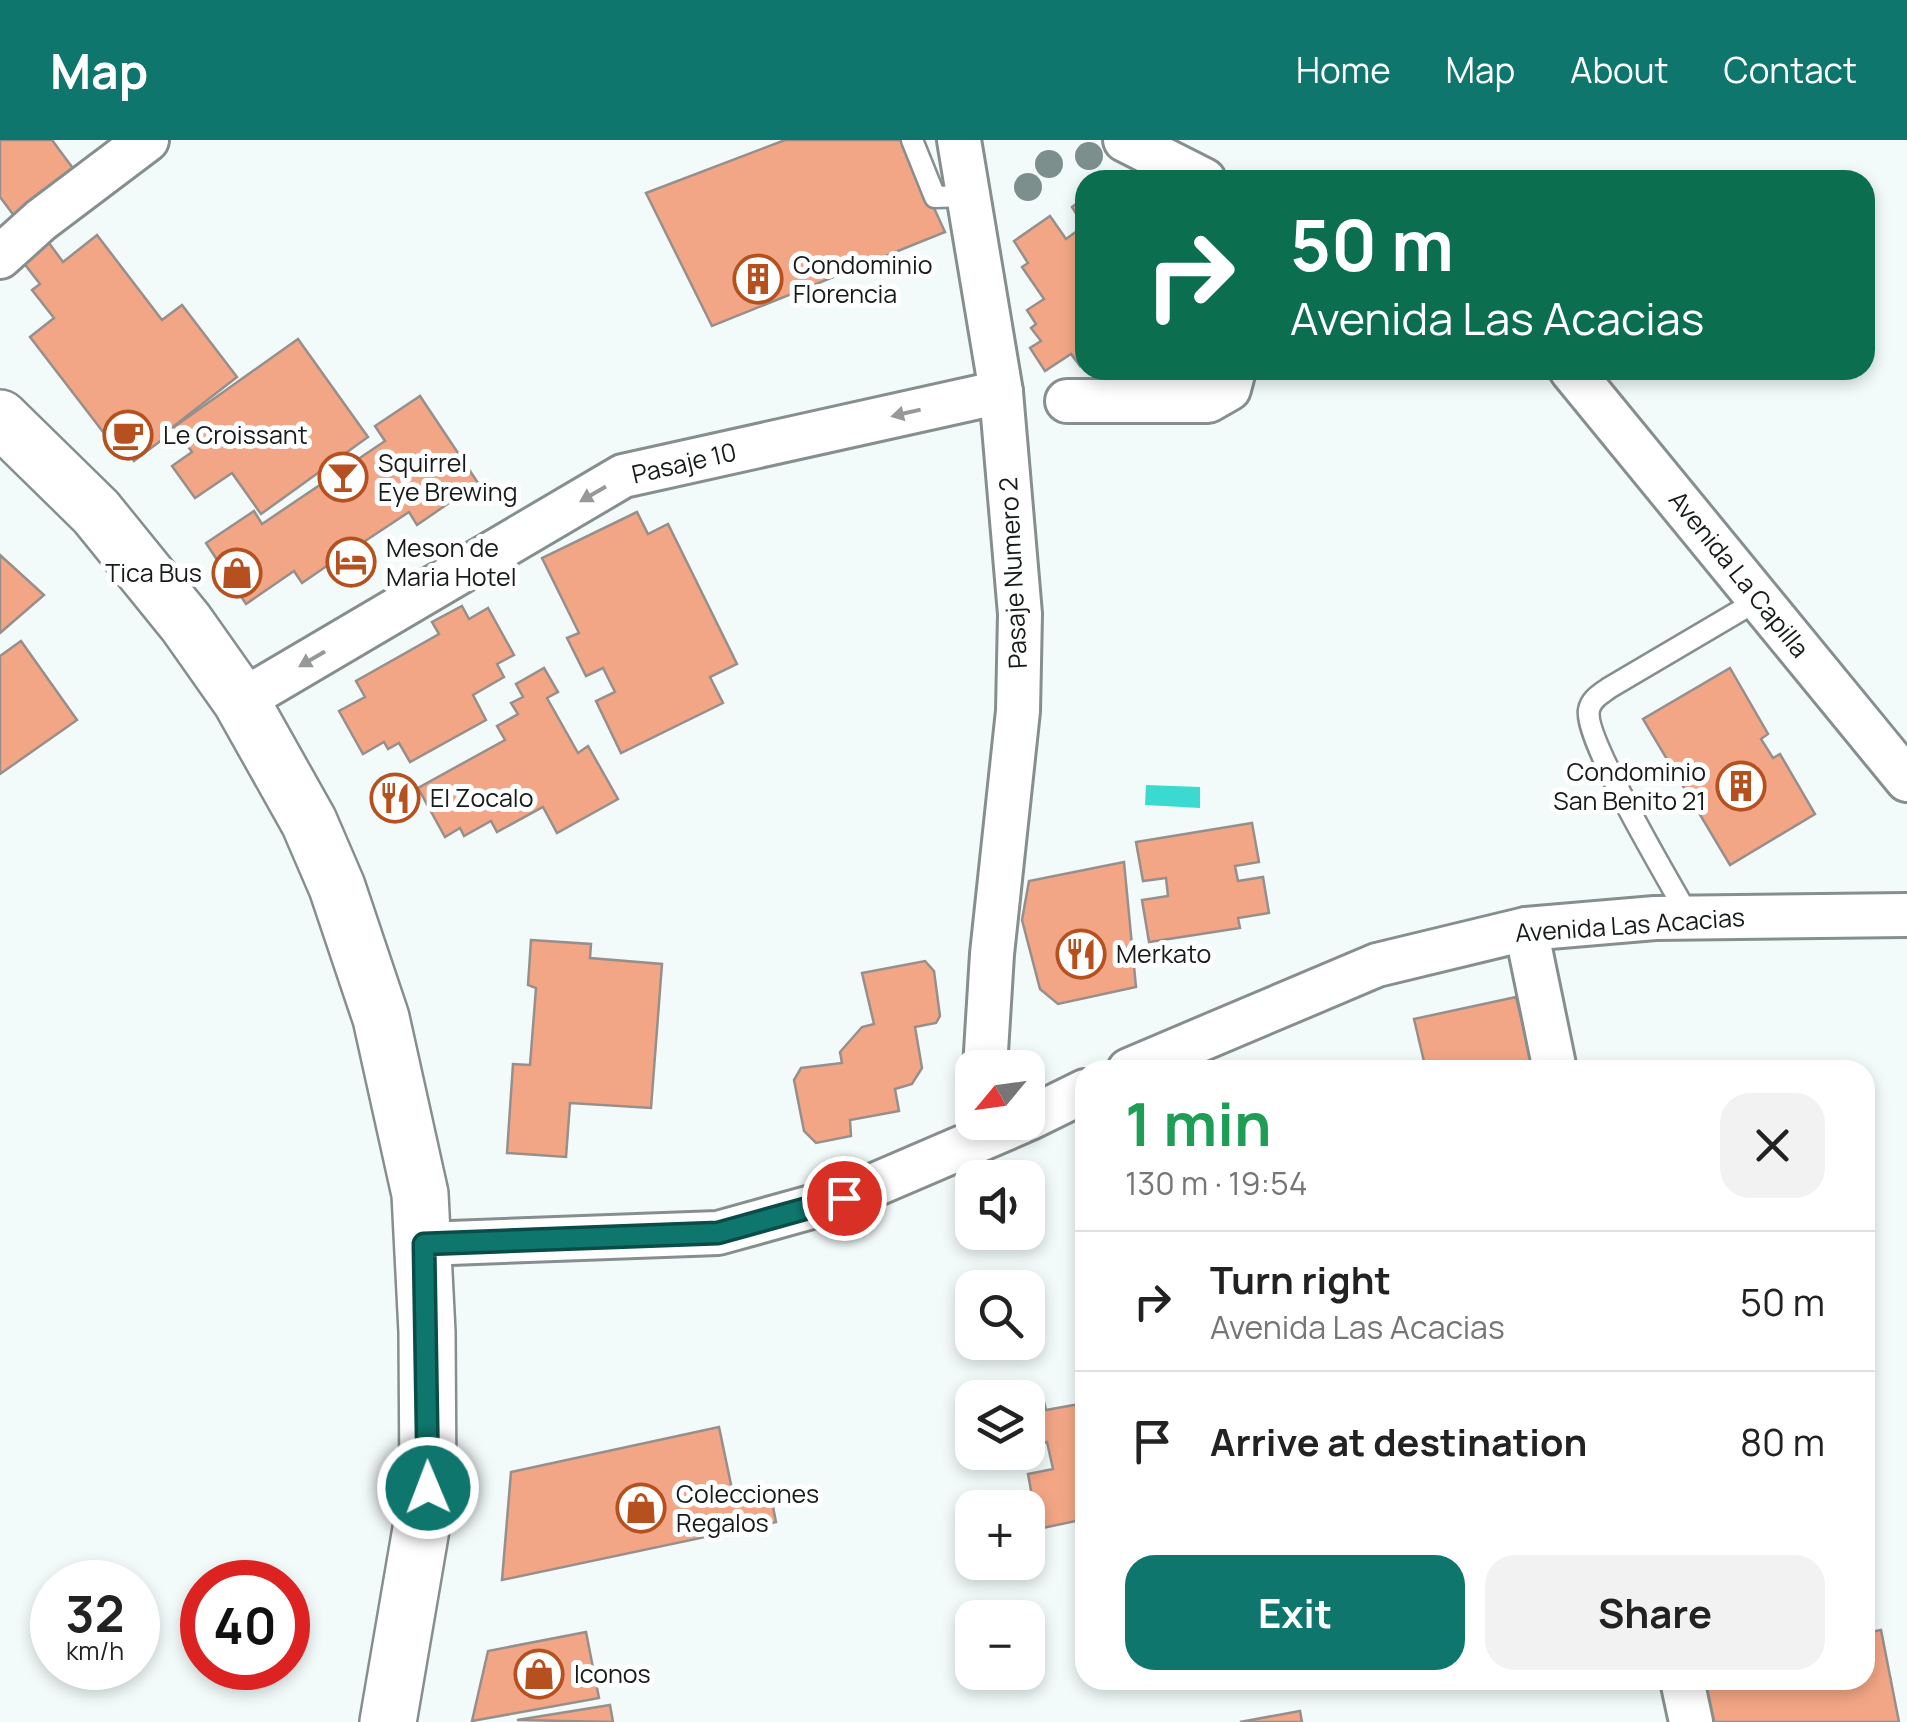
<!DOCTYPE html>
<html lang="en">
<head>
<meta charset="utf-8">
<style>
	body { margin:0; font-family:Manrope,sans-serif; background:#f2f2f2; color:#222; height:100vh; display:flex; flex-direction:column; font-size:38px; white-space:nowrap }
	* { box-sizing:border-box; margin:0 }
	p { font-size:32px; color:#767676 }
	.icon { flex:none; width:55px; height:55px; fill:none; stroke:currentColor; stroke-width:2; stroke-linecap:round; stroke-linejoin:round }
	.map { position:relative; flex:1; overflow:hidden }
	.panel { position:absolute; left:1075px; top:920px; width:800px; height:630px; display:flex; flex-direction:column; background:#fff; border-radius:30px; box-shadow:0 5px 15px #0003 }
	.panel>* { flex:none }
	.guide { position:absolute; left:1075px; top:30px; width:800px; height:210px; border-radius:30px; box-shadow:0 5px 15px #0003; background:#0b6e4f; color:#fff; overflow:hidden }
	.needle { width:65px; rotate:241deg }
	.controls { position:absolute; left:955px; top:910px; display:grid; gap:20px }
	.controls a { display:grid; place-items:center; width:90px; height:90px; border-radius:20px; background:#fff; box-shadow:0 5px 15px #0003; font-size:50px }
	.speed { position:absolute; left:30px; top:1420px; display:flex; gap:20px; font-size:50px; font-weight:700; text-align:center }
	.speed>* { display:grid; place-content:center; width:130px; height:130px; border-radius:50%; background:#fff; box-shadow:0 5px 15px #0003; line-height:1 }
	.speed small { font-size:25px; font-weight:400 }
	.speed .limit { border:15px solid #d22; background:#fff; color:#111 }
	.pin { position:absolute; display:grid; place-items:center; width:85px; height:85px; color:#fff; margin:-42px; border:5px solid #fff; border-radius:50%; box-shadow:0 2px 10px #0007 }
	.me { position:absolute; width:110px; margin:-55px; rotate:359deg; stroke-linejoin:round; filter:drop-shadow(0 0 8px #0008) }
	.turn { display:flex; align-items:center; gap:35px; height:210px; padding:0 50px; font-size:45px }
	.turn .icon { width:130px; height:130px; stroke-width:2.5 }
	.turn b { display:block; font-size:70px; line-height:85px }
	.round { display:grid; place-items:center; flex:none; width:105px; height:105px; border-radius:30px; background:#f2f2f2 }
	.headline { display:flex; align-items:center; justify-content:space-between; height:170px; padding:0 50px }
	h1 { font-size:60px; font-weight:700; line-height:75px; color:#1e9e55 }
	.primary-button { display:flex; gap:20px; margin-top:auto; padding:20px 50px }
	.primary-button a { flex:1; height:115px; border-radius:30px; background:#0f766e; color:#fff; font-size:40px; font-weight:700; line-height:115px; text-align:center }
	.primary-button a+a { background:#f2f2f2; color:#222 }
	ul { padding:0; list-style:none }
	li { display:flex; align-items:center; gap:30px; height:140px; padding:0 50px; border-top:2px solid #e0e0e0 }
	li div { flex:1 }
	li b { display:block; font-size:38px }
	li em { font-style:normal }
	header { display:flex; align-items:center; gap:60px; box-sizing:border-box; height:140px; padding:0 50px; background:#0f766e; color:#fff }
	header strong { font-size:48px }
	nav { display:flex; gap:55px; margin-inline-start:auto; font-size:35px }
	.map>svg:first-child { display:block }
	.water { fill:#3adad0 }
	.building { fill:#f3a685; stroke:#968f8c; stroke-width:2.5 }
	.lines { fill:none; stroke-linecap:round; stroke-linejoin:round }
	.lane-casing { stroke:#868e8e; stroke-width:25 }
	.street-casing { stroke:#868e8e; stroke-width:48 }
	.secondary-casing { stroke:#868e8e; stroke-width:60 }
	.lane { stroke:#fff; stroke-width:20 }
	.street { stroke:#fff; stroke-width:42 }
	.secondary { stroke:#fff; stroke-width:55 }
	.tree { fill:#7d8f8d }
	.oneway { fill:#979898 }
	.route-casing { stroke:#0a4d48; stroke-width:25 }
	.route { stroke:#0f766e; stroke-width:18 }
	.labels { text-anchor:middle; stroke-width:10; stroke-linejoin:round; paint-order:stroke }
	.poi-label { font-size:25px; fill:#171b1a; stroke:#fff; text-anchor:start }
	.street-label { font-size:25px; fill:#171b1a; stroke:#fff }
</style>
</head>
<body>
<header>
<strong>Map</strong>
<nav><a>Home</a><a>Map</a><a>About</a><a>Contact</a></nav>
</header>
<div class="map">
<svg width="1907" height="1582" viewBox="0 0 1907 1582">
	<rect width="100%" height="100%" fill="#f2fbfa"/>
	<polygon class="water" points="1146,645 1200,647 1200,668 1145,665"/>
	<g class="building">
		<polygon points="0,0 52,0 75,31 15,77 0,57"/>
		<polygon points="785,0 903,0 945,92 712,186 646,53"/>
		<polygon points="1085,57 1085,222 1080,226 1071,214 1045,231 1030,208 1041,201 1031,188 1036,184 1027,170 1044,159 1022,127 1028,123 1014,101 1050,76 1066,99 1084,86 1072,67"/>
		<polygon points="97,95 162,180 182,165 237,237 161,296 163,299 134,321 126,309 120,314 30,197 54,178 32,150 40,144 23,122 49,103 63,122"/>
		<polygon points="298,199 368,297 261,374 232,333 195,358 172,326 192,312 174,287"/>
		<polygon points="420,256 478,343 417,385 409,372 350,411 360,426 344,436 334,421 302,443 294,431 246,464 206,403 254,371 262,384 385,301 375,286"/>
		<polygon points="637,372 648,394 668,384 737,524 710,537 723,563 621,613 596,561 615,552 603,528 586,536 567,498 579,493 542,418"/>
		<polygon points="0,415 44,455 0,493"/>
		<polygon points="462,466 469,479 488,468 514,515 497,524 504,537 473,555 486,580 410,622 399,603 388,609 384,602 363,614 339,571 365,557 356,541 439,494 432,482"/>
		<polygon points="21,501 77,580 0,634 0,516"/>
		<polygon points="544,528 558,552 547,558 578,613 588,606 618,659 557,693 543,667 497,692 491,681 464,696 460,688 445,697 418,648 505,600 497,586 518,574 511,563 523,557 516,544"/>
		<polygon points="1730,528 1768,594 1761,599 1773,618 1780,614 1815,674 1730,725 1643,579"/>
		<polygon points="1252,683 1259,722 1235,726 1238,741 1263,737 1269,773 1238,778 1240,788 1149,802 1142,760 1168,756 1166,738 1143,741 1136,702"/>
		<polygon points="1124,722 1136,847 1058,864 1040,849 1022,780 1029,741"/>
		<polygon points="531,800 591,804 590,818 662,824 651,968 570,963 566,1017 507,1013 513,924 530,925 536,848 528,845"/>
		<polygon points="925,821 934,831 940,876 936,883 915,887 922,928 912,944 895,949 899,971 850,980 851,996 816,1003 804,991 794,940 801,928 842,923 840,912 862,887 874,884 862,833"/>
		<polygon points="1516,857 1534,930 1426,930 1414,879"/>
		<polygon points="1029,1253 1031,1264 1044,1262 1046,1270 1085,1263 1085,1379 1038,1389 1028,1334 1053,1329 1047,1302 1028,1307 1028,1258 1012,1258"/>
		<polygon points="719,1287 733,1354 769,1346 776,1382 502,1440 511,1332"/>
		<polygon points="1881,1490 1899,1582 1711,1582 1703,1540 1865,1540 1865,1493"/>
		<polygon points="586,1492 599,1558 472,1581 488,1511"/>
		<polygon points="610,1565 613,1582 517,1580"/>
		<polygon points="1300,1571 1302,1582 1240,1582"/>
	</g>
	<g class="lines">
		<g class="lane-casing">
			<g id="lane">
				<polyline points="912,0 935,57 969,56"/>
				<path d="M1689,777c-18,-33 -106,-179 -100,-207 2,-11 12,-16 20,-22l151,-89"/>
			</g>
		</g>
		<g class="street-casing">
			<g id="street">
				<polyline points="959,0 1001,252 1020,474 1018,571 992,814 985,928"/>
				<polyline points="1125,0 1204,40"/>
				<polyline points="0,117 41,80 147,0"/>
				<polyline points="1571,230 1907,640"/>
				<polyline points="1067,261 1208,261 1229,249 1234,230"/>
				<polyline points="241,561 623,336 1001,252"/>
				<polyline points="1526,789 1555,930"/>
				<polyline points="1129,930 1377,825 1526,789 1655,778 1907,775"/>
				<polyline points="1028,979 1085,951"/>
				<polyline points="424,1104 718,1093 844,1058 1021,982"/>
				<polyline points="1682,1540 1691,1582"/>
			</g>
		</g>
		<g class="secondary-casing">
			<polyline id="secondary" points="0,278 96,372 186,483 241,561 309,682 337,747 381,878 420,1054 427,1192 428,1348 388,1582"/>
		</g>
		<use href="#lane" class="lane"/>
		<use href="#street" class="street"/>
		<use href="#secondary" class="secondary"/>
	</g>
	<g class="tree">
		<circle cx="1089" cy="16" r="14"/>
		<circle cx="1049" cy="24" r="14"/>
		<circle cx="1028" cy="47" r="14"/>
	</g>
	<defs><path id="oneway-solid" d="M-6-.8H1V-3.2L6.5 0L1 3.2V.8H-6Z" transform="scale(2.5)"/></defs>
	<g class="oneway">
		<use href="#oneway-solid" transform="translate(906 273) rotate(167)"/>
		<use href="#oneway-solid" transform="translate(593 354) rotate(150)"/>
		<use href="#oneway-solid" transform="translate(312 519) rotate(150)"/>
	</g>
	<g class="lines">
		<g class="route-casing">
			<polyline id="route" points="428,1348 424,1104 718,1093 844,1058"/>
		</g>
		<use href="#route" class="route"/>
	</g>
	<defs>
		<g id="building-ring" transform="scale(2.5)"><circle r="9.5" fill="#fff" stroke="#b6511f" stroke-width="1.5"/><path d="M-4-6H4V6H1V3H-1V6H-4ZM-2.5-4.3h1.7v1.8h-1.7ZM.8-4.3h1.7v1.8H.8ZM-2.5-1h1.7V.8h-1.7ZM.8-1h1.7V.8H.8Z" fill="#b6511f"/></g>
		<g id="cafe-ring" transform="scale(2.5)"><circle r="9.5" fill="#fff" stroke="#b6511f" stroke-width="1.5"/><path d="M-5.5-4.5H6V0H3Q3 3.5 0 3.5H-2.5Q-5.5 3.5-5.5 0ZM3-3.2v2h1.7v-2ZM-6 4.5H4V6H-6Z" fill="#b6511f"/></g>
		<g id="bar-ring" transform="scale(2.5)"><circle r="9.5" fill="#fff" stroke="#b6511f" stroke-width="1.5"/><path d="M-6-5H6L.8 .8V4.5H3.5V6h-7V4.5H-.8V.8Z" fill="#b6511f"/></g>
		<g id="hotel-ring" transform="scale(2.5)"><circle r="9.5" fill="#fff" stroke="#b6511f" stroke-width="1.5"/><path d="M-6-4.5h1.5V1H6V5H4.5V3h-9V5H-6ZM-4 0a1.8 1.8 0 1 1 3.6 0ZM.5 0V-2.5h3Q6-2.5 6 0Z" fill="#b6511f"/></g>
		<g id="shop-ring" transform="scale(2.5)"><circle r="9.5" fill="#fff" stroke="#b6511f" stroke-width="1.5"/><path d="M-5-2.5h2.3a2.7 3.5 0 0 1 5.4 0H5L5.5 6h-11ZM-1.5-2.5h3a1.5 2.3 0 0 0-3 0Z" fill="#b6511f"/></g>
		<g id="restaurant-ring" transform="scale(2.5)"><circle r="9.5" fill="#fff" stroke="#b6511f" stroke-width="1.5"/><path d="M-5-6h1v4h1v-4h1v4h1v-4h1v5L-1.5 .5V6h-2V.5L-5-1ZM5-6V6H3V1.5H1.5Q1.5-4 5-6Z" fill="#b6511f"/></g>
	</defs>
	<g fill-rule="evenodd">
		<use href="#building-ring" x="758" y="139"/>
		<use href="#cafe-ring" x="128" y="295"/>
		<use href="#bar-ring" x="343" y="337"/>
		<use href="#hotel-ring" x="351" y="422"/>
		<use href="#shop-ring" x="237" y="433"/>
		<use href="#building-ring" x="1741" y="646"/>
		<use href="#restaurant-ring" x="395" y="658"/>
		<use href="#restaurant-ring" x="1081" y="814"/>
		<use href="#shop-ring" x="641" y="1368"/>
		<use href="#shop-ring" x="539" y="1534"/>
	</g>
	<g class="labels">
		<g class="poi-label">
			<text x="793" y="134">Condominio<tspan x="793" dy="29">Florencia</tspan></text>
			<text x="163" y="304">Le Croissant</text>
			<text x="378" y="332">Squirrel<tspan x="378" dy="29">Eye Brewing</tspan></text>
			<text x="386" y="417">Meson de<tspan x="386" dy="29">Maria Hotel</tspan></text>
			<text x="202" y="442" text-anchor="end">Tica Bus</text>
			<text x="1706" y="641" text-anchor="end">Condominio<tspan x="1706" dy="29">San Benito 21</tspan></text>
			<text x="430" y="667">El Zocalo</text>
			<text x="1116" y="823">Merkato</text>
			<text x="676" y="1363">Colecciones<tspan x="676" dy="29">Regalos</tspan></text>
			<text x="574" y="1543">Iconos</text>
		</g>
		<g class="street-label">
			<text transform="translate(684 323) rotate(-13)" y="9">Pasaje 10</text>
			<text transform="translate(1013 433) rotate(-93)" y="9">Pasaje Numero 2</text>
			<text transform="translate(1739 434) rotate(51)" y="9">Avenida La Capilla</text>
			<text transform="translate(1630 785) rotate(-4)" y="9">Avenida Las Acacias</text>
		</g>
	</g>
</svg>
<div class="controls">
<a><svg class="needle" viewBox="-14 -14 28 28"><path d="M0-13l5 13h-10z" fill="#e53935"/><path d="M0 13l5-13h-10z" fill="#767676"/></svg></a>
<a><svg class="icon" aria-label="sound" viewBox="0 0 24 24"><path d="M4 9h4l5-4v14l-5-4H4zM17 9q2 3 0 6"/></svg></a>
<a><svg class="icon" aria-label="search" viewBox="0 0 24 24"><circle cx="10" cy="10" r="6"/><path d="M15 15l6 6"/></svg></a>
<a><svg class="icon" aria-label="layers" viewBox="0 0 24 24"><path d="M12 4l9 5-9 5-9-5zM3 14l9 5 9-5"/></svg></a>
<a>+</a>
<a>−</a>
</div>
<div class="speed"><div>32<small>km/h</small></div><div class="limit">40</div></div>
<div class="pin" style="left:844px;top:1058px;background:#d93025"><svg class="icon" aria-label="arrive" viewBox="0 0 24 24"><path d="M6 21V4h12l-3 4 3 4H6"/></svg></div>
<svg class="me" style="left:428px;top:1348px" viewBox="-20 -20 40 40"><circle r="17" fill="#0f766e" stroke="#fff" stroke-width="3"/><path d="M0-11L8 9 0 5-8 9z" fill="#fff"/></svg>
<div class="guide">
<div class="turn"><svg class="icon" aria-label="right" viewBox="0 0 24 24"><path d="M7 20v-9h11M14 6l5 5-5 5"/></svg><div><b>50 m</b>Avenida Las Acacias</div></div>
</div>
<section class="panel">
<div class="headline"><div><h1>1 min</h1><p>130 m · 19:54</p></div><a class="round"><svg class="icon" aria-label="close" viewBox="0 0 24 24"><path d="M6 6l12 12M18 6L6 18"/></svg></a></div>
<ul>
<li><svg class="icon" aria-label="right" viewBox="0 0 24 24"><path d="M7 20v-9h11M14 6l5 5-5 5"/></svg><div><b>Turn right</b><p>Avenida Las Acacias</p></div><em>50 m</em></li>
<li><svg class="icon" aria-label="arrive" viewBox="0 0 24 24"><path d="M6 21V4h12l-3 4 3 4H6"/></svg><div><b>Arrive at destination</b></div><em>80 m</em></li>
</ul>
<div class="primary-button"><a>Exit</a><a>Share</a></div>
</section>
</div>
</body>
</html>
